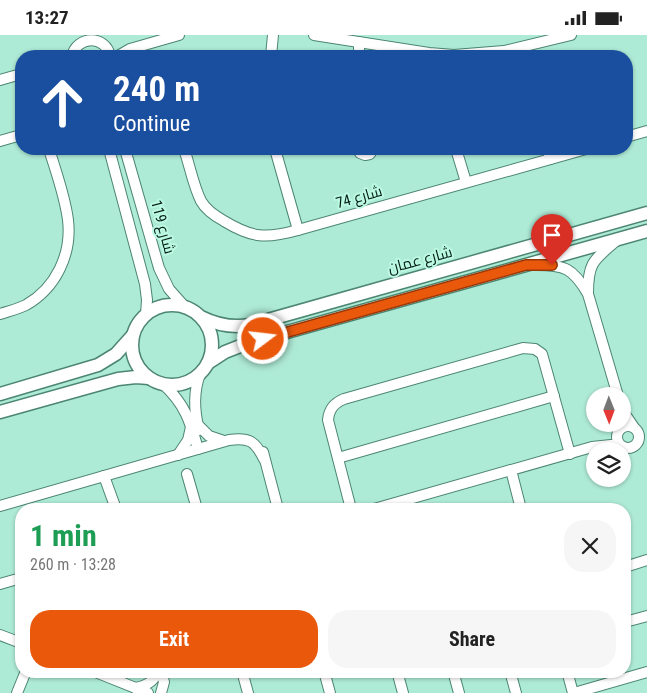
<!DOCTYPE html>
<html lang="en">
<head>
<meta charset="utf-8">
<style>
	body { margin:0; font-family:"Roboto Condensed",Cairo,sans-serif; background:#f6f6f6; color:#222; height:100vh; display:flex; flex-direction:column; font-size:19px; white-space:nowrap }
	* { box-sizing:border-box; margin:0 }
	p { font-size:16px; color:#767676 }
	.icon { flex:none; width:28px; height:28px; fill:none; stroke:currentColor; stroke-width:2; stroke-linecap:round; stroke-linejoin:round }
	.map { position:relative; flex:1; overflow:hidden }
	.panel { position:absolute; left:15px; top:468px; width:616px; height:175px; display:flex; flex-direction:column; background:#fff; border-radius:20px; box-shadow:0 1px 4px #0004 }
	.panel>* { flex:none }
	.top-card { position:absolute; left:15px; top:15px; width:618px; height:105px; border-radius:20px; box-shadow:0 1px 4px #0004; background:#1a4fa0; color:#fff; overflow:hidden }
	.needle { width:32px; rotate:179deg }
	.buttons { position:absolute; left:586px; top:352px; display:grid; gap:10px }
	.buttons a { display:grid; place-items:center; width:45px; height:45px; border-radius:50%; background:#fff; box-shadow:0 1px 4px #0004; font-size:25px }
	.pin { position:absolute; display:grid; place-items:center; width:42px; height:42px; color:#fff; margin:-51px -21px; border-radius:50% 50% 50% 0; rotate:-45deg; box-shadow:0 0 5px #0007 }
	.pin .icon { rotate:45deg }
	.me { position:absolute; width:55px; margin:-28px; rotate:75deg; stroke-linejoin:round; filter:drop-shadow(0 0 4px #0008) }
	.turn { display:flex; align-items:center; gap:18px; height:105px; padding:0 15px; font-size:22px }
	.turn .icon { width:65px; height:65px; stroke-width:2.5 }
	.turn b { display:block; font-size:35px; line-height:42px }
	.round { display:grid; place-items:center; flex:none; width:52px; height:52px; border-radius:20px; background:#f6f6f6 }
	.headline { display:flex; align-items:center; justify-content:space-between; height:85px; padding:0 15px }
	h1 { font-size:30px; font-weight:700; line-height:38px; color:#1e9e55 }
	.primary-button { display:flex; gap:10px; margin-top:auto; padding:10px 15px }
	.primary-button a { flex:1; height:58px; border-radius:20px; background:#ea580c; color:#fff; font-size:20px; font-weight:700; line-height:58px; text-align:center }
	.primary-button a+a { background:#f6f6f6; color:#222 }
	.status { display:flex; justify-content:space-between; align-items:center; height:35px; padding:0 25px; background:#fff; direction:ltr }
	.status svg { height:14px; fill:currentColor }
	.map>svg:first-child { display:block }
	.lines { fill:none; stroke-linecap:round; stroke-linejoin:round }
	.minor-casing { stroke:#4c8673; stroke-width:12 }
	.major-casing { stroke:#4c8673; stroke-width:15 }
	.minor { stroke:#fff; stroke-width:10 }
	.major { stroke:#fff; stroke-width:12 }
	.route-casing { stroke:#983908; stroke-width:12 }
	.route { stroke:#ea580c; stroke-width:9 }
	.labels { text-anchor:middle; stroke-width:4; stroke-linejoin:round; paint-order:stroke }
	.street-label { font-size:15px; fill:#041c15; stroke:#bbf9e3 }
</style>
</head>
<body>
<div class="status"><b>13:27</b><svg viewBox="0 0 49 12"><path d="M0 12V9h3v3zM5 12V6h3v6zM10 12V3h3v9zM15 12V0h3v12zM26 1h20v11H26zM47 4h2v5h-2z"/></svg></div>
<div class="map">
<svg width="647" height="658" viewBox="0 0 647 658">
	<rect width="100%" height="100%" fill="#aeebd6"/>
	<g class="lines">
		<g class="minor-casing">
			<g id="minor">
				<polyline points="314,0 429,18 454,20 504,16 571,0"/>
				<path d="M72,21c5,-21 34,-21 38,0"/>
				<polyline points="118,21 130,14 179,0"/>
				<polyline points="271,21 273,0"/>
				<polyline points="359,21 359,7"/>
				<polyline points="0,45 21,39"/>
				<polyline points="626,102 647,96"/>
				<polyline points="0,106 21,100"/>
				<polyline points="109,114 145,249 147,265 146,280"/>
				<polyline points="125,114 159,233 169,254 185,272"/>
				<path d="M184,114c6,17 9,36 17,52 5,9 14,15 23,20 28,17 42,18 74,9l288,-81"/>
				<polyline points="275,114 298,195"/>
				<polyline points="358,114 360,118 365,120 370,119 373,114"/>
				<polyline points="456,114 466,147"/>
				<polyline points="548,114 550,124"/>
				<path d="M536,230c29,0 37,3 52,29l30,102"/>
				<path d="M588,258c0,-31 6,-33 28,-52"/>
				<path d="M0,279c9,-3 18,-5 26,-9 30,-17 46,-51 42,-85 -3,-24 -12,-48 -19,-71"/>
				<path d="M163,349c22,20 27,37 35,65"/>
				<polyline points="622,375 633,391"/>
				<polyline points="198,390 209,401 224,406"/>
				<circle cx="628" cy="402" r="11"/>
				<path d="M199,395c-5,-19 -6,-37 1,-56"/>
				<polyline points="263,417 278,474"/>
				<polyline points="178,420 188,405 191,392"/>
				<polyline points="338,423 554,361"/>
				<polyline points="511,435 521,474"/>
				<polyline points="187,439 197,474"/>
				<polyline points="104,441 116,474"/>
				<path d="M0,471l229,-66c20,-3 26,1 35,19"/>
				<path d="M351,474l-23,-89c1,-11 6,-17 16,-21l179,-51 12,1 7,5 28,100"/>
				<polyline points="374,474 592,412 611,410 623,412"/>
				<polyline points="625,532 647,525"/>
				<polyline points="0,549 21,543"/>
				<polyline points="625,587 647,581"/>
				<polyline points="0,600 21,608"/>
				<polyline points="93,636 148,658"/>
				<polyline points="161,636 164,647 161,658"/>
				<polyline points="242,636 248,658"/>
				<polyline points="324,636 330,658"/>
				<polyline points="397,636 403,658"/>
				<polyline points="453,636 459,658"/>
				<polyline points="510,636 516,658"/>
				<polyline points="567,636 573,658"/>
				<path d="M135,653c11,-2 19,-6 23,-17"/>
				<polyline points="17,658 26,636"/>
				<polyline points="574,658 647,637"/>
			</g>
		</g>
		<g class="major-casing">
			<g id="major">
				<circle cx="172" cy="310" r="40"/>
				<path d="M201,282c16,8 31,11 49,8l397,-112"/>
				<polyline points="208,328 225,317 248,308 647,196"/>
				<polyline points="0,359 98,330 116,319 133,300"/>
				<polyline points="0,377 118,344 136,342 149,343"/>
			</g>
		</g>
		<use href="#minor" class="minor"/>
		<use href="#major" class="major"/>
	</g>
	<g class="lines">
		<g class="route-casing">
			<polyline id="route" points="263,304 526,230 552,230"/>
		</g>
		<use href="#route" class="route"/>
	</g>
	<g class="labels">
		<g class="street-label">
			<text transform="translate(359 162) rotate(-16)" y="5">شارع 74</text>
			<text transform="translate(163 192) rotate(75)" y="5">شارع 119</text>
			<text transform="translate(420 225) rotate(-15)" y="5">شارع عمان</text>
		</g>
	</g>
</svg>
<div class="buttons">
<a><svg class="needle" viewBox="-14 -14 28 28"><path d="M0-13l5 13h-10z" fill="#e53935"/><path d="M0 13l5-13h-10z" fill="#767676"/></svg></a>
<a><svg class="icon" aria-label="layers" viewBox="0 0 24 24"><path d="M12 4l9 5-9 5-9-5zM3 14l9 5 9-5"/></svg></a>
</div>
<div class="pin" style="left:552px;top:230px;background:#d93025"><svg class="icon" aria-label="arrive" viewBox="0 0 24 24"><path d="M6 21V4h12l-3 4 3 4H6"/></svg></div>
<svg class="me" style="left:263px;top:304px" viewBox="-20 -20 40 40"><circle r="17" fill="#ea580c" stroke="#fff" stroke-width="3"/><path d="M0-11L8 9 0 5-8 9z" fill="#fff"/></svg>
<div class="top-card">
<div class="turn"><svg class="icon" aria-label="ahead" viewBox="0 0 24 24"><path d="M12 20V5M6 11l6-6 6 6"/></svg><div><b>240 m</b>Continue</div></div>
</div>
<section class="panel">
<div class="headline"><div><h1>1 min</h1><p>260 m · 13:28</p></div><a class="round"><svg class="icon" aria-label="close" viewBox="0 0 24 24"><path d="M6 6l12 12M18 6L6 18"/></svg></a></div>
<div class="primary-button"><a>Exit</a><a>Share</a></div>
</section>
</div>
</body>
</html>
